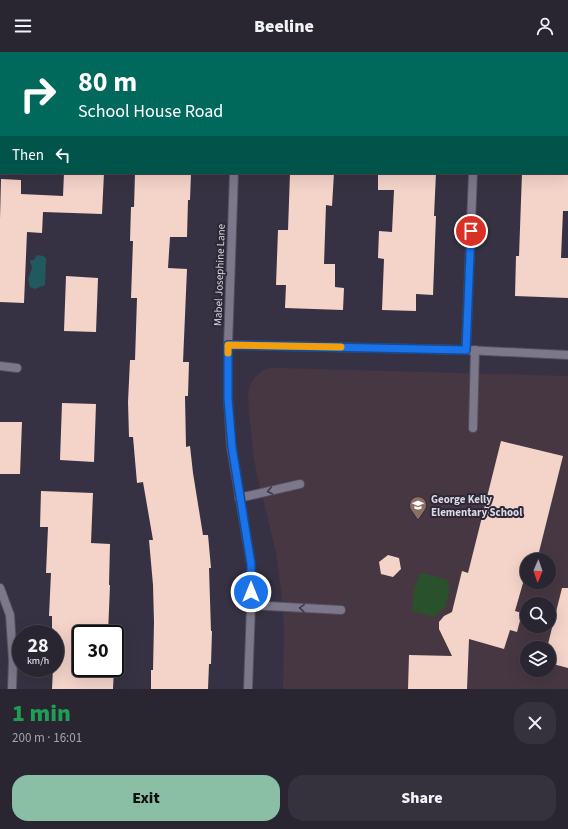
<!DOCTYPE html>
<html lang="en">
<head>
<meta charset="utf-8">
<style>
	body { margin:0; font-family:"Source Sans 3",sans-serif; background:#35323e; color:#f1f3f6; height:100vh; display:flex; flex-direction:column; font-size:15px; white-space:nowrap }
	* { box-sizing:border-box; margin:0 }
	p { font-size:13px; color:#a5a5ac }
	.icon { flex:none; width:22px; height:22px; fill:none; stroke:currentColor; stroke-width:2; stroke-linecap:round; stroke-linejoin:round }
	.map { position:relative; height:637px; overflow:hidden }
	.drawer { display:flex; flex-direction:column; background:#292632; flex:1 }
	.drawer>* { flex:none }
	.top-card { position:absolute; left:0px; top:0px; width:568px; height:122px; box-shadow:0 4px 16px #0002,0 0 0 1px #45434d; background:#00695c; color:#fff; overflow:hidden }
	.needle { width:26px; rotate:182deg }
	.fabs { position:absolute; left:520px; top:501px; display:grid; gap:8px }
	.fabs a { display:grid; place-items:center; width:36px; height:36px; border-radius:50%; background:#292632; box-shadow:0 4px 16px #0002,0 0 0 1px #45434d; font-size:20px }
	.speed { position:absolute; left:12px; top:573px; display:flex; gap:8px; font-size:20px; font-weight:700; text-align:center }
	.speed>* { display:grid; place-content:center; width:52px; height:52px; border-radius:50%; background:#292632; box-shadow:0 4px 16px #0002,0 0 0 1px #45434d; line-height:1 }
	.speed small { font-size:10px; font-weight:400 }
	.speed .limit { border:2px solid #111; border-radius:6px; background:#fff; color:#111 }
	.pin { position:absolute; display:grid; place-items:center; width:34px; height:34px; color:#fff; margin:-17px; border:2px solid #fff; border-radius:50%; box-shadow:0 1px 4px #0007 }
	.me { position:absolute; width:44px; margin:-22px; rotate:0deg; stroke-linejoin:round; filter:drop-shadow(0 0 3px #0008) }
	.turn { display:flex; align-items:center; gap:14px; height:84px; padding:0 12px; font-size:18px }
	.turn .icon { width:52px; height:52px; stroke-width:2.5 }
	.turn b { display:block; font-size:28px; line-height:34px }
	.then { display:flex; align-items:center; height:38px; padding:0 12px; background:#0003; gap:8px; font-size:15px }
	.round { display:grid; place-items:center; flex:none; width:42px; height:42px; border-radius:16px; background:#35323e }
	.summary { display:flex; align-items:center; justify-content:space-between; height:68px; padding:0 12px }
	h1 { font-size:24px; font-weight:800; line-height:30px; color:#1e9e55 }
	.cta { display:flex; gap:8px; margin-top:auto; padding:8px 12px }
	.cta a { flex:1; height:46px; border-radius:16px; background:#8abfa5; color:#111; font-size:16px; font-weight:800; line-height:46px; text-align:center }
	.cta a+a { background:#35323e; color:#f1f3f6 }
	header { display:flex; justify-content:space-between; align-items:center; height:52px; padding:0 12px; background:#292632; font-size:18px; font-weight:800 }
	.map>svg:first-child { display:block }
	.education { fill:#473742; fill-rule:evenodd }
	.green { fill:#29512c }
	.water { fill:#20595e }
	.building { fill:#f4d3c9 }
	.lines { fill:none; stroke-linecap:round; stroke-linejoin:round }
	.service-casing { stroke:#534f5d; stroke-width:10 }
	.minor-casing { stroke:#534f5d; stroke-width:10 }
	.service { stroke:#7d778b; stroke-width:8 }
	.minor { stroke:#7d778b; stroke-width:8 }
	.oneway { stroke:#3d3849 }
	.route-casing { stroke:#114b97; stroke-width:10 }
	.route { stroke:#1a73e8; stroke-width:7 }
	.slow { stroke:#f59e0b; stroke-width:7 }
	.labels { text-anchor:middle; stroke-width:4; stroke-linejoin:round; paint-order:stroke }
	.street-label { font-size:11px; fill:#dad8e3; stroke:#2d2838 }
	.poi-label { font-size:11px; font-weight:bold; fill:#dad8e3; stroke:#2d2838; text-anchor:start }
</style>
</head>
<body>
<header><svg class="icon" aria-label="menu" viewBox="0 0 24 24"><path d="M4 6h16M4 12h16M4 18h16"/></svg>Beeline<svg class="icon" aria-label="person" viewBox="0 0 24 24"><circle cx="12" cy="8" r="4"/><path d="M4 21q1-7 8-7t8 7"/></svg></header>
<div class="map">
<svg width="568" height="637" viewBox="0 0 568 637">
	<rect width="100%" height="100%" fill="#373243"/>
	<path class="education" d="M269,316h8l291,8v313h-285l1,-57 -2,-34 -6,-46 -5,-20 -15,-62 -3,-18 -5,-55 1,-8 4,-9 4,-5 5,-4zM527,508h22v22h-22zM527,552h22v22h-22zM527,596h22v22h-22z"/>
	<polygon class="green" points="423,521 449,528 447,535 450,537 445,555 434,565 412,559 414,538 419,523"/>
	<polygon class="water" points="38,203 43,204 46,206 45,233 35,237 30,235 28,227 31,219 32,215 30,210 30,208 34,208 36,204"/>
	<g class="building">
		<polygon points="64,121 104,121 102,162 43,160 42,181 27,180 24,251 0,250 0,167 1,127 21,128 21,142 63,144"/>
		<polygon points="135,121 191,121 190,148 188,148 187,185 170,185 168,216 187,217 183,310 189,310 188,344 185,344 186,395 190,394 193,421 203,483 208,483 211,516 209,516 211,579 212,579 211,612 209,612 208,637 151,637 151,618 153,618 154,570 153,533 149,488 153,488 143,430 137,431 133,385 129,385 128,350 130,308 135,308 137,246 131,246 133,189 130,189 131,155 134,155"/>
		<polygon points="290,121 334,121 332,154 326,153 324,212 335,212 335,235 344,236 343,258 285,256 286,233 276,233 278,178 288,178"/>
		<polygon points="378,121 436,121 434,164 436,164 433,243 416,242 416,259 382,258 384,207 378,206 379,179 392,180 394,138 378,138"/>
		<polygon points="522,121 568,121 568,159 563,159 561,206 568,206 568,246 515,244 516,204 519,204"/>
		<polygon points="66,224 98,226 96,280 64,279"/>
		<polygon points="62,351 96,352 94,410 60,408"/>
		<polygon points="0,370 22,370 20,422 0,422"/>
		<polygon points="501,389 563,404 537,508 527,508 527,517 515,559 522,561 517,580 510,578 504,597 469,587 467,637 408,637 409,603 452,604 439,577 439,570 444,564 452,560 462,519 468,521"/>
		<polygon points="41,439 93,441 91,491 110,492 109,533 110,533 108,582 81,582 81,616 114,616 113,637 52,637 53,616 55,616 55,582 52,582 52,564 49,564 51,521 46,521 48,475 40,475"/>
		<polygon points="388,503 399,506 401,517 393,525 381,522 379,510"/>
		<polygon points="562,536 568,536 568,616 549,611 549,596 547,596"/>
	</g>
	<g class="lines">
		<g class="service-casing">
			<g id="service">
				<polyline points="473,376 475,298"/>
				<polyline points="239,446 300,432"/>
				<polyline points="251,553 341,558"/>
			</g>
		</g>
		<g class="minor-casing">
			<g id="minor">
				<polyline points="243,1 244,0"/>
				<polyline points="489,1 489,0"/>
				<polyline points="0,72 1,72"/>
				<polyline points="234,121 228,293 228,346 231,395 251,512 251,553 248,637"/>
				<polyline points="228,293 466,298 568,303"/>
				<polyline points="466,298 473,121"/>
				<polyline points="0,314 17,316"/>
				<polyline points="0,536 10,563 13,609 12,637"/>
			</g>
		</g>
		<use href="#service" class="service"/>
		<use href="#minor" class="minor"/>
	</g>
	<defs><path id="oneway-chevron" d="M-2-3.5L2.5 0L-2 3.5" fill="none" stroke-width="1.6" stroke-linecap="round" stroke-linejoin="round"/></defs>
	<g class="oneway">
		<use href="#oneway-chevron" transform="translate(270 439) rotate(168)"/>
		<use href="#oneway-chevron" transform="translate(302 556) rotate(-177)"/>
	</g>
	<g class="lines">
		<g class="route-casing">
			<polyline id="route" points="251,540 251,512 232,395 228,346 228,293 466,298 471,179"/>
		</g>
		<use href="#route" class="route"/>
		<polyline class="slow" points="228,301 228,293 341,295"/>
	</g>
	<defs>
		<g id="school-pin" transform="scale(0.9)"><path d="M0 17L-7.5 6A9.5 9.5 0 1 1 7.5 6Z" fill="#8d6e63" stroke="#2d2838"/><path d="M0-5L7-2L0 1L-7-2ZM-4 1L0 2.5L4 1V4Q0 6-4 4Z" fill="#fff"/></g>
	</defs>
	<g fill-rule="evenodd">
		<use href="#school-pin" x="418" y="453"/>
	</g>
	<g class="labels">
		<g class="street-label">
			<text transform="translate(219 223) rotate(-88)" y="4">Mabel Josephine Lane</text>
		</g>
		<g class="poi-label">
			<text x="431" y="451">George Kelly<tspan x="431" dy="13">Elementary School</tspan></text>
		</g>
	</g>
</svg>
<div class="fabs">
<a><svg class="needle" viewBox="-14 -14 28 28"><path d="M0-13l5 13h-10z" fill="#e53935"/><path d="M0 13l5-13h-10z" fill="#a5a5ac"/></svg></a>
<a><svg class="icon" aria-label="search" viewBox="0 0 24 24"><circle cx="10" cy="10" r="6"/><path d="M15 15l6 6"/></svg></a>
<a><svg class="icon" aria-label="layers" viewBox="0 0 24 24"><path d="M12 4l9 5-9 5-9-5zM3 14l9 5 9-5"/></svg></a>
</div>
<div class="speed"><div>28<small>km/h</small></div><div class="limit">30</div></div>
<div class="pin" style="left:471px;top:179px;background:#d93025"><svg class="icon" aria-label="arrive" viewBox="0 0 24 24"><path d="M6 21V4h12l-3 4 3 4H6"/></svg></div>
<svg class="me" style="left:251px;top:540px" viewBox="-20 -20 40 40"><circle r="17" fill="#1a73e8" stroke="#fff" stroke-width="3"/><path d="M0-11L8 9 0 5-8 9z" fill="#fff"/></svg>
<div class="top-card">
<div class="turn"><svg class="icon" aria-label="right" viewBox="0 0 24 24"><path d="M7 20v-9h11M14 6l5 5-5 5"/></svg><div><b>80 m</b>School House Road</div></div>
<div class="then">Then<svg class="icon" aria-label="left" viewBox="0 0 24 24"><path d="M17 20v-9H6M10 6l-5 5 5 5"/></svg></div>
</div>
</div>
<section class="drawer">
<div class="summary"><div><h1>1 min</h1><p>200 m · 16:01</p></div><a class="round"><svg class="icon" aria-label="close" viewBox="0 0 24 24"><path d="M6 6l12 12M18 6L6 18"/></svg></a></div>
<div class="cta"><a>Exit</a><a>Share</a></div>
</section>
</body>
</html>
